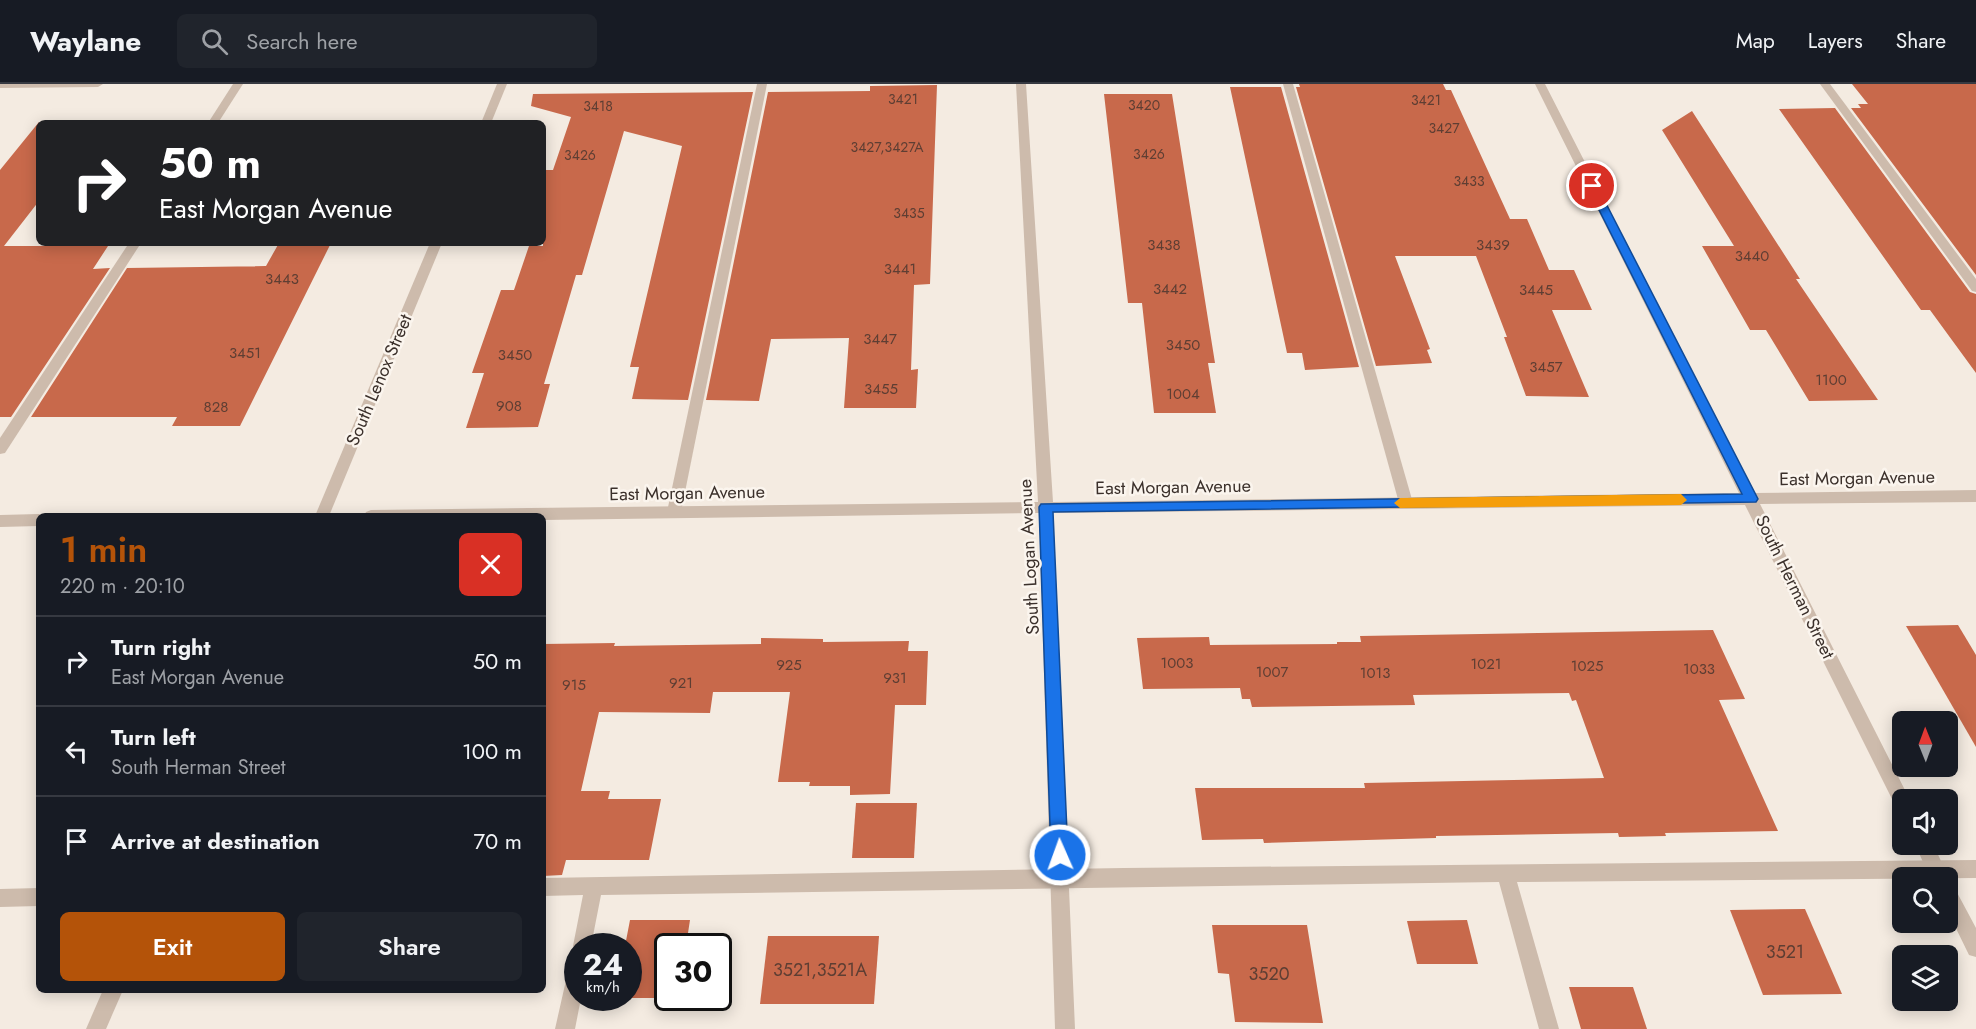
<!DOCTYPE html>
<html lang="en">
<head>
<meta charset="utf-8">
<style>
	body { margin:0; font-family:Jost,sans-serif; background:#20242c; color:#f1f3f6; height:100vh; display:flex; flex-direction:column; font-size:22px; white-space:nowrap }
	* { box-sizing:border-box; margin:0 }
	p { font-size:20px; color:#9ea1a6 }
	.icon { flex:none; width:33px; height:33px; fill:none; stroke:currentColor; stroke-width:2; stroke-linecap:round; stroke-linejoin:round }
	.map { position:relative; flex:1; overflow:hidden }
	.drawer { position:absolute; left:36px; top:429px; width:510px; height:480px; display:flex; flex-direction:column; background:#171b24; border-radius:9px; box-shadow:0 3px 15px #0003 }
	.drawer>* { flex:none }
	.guide { position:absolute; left:36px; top:36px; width:510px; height:126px; border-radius:9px; box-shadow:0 3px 15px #0003; background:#202124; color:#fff; overflow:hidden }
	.needle { width:39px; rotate:359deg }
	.tools { position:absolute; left:1892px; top:627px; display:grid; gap:12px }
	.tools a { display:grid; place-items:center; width:66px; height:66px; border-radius:9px; background:#171b24; box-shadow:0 3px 15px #0003; font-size:30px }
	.speed { position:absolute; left:564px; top:849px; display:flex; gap:12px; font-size:30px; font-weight:700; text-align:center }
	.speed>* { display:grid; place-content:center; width:78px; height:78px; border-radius:50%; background:#171b24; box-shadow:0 3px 15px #0003; line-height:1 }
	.speed small { font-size:15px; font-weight:400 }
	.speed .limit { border:3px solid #111; border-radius:9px; background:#fff; color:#111 }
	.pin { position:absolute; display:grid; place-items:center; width:51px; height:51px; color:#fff; margin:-26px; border:3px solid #fff; border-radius:50%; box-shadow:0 2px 6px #0007 }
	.me { position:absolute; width:66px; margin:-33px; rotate:358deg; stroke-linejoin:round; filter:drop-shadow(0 0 4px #0008) }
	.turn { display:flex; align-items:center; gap:21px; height:126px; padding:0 24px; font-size:27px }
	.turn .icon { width:78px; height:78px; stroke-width:2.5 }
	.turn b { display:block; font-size:42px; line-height:51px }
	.round { display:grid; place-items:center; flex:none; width:63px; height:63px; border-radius:9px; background:#20242c }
	.summary { display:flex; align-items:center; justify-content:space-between; height:102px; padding:0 24px }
	h1 { font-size:36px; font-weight:600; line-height:45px; color:#b45309 }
	.cta { display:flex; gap:12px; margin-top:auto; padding:12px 24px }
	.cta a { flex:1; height:69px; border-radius:9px; background:#b45309; color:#fff; font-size:24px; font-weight:600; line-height:69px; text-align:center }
	.cta a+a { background:#20242c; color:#f1f3f6 }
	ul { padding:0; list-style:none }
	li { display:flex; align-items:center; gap:18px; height:90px; padding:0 24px; border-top:2px solid #363941 }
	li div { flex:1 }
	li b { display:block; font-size:22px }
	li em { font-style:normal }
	header { display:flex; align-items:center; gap:36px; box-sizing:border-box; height:84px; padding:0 30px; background:#171b24; border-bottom:2px solid #363941 }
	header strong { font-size:28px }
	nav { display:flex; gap:33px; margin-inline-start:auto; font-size:21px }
	.search { width:420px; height:54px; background:#20242c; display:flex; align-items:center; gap:15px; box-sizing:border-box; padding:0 21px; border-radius:9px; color:#9ea1a6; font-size:22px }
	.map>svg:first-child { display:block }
	.building { fill:#c8694b }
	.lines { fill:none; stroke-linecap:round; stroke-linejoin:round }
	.lane { fill:#cdbbac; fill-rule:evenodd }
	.street { fill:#cdbbac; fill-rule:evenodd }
	.route { fill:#1a73e8; stroke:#114b97; stroke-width:1.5 }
	.slow { fill:#f59e0b }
	.labels { text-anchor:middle; stroke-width:5; stroke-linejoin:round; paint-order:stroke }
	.far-number-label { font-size:14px; fill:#5e3e33 }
	.number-label { font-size:15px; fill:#5e3e33 }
	.street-label { font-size:18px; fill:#3b302b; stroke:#fbf5ee }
	.near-number-label { font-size:18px; fill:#5e3e33 }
</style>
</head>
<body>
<header>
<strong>Waylane</strong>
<div class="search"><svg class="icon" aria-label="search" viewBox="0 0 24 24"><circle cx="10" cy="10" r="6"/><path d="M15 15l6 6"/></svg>Search here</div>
<nav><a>Map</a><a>Layers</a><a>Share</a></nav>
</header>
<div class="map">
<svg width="1976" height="945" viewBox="0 0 1976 945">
	<rect width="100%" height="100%" fill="#f4ebe1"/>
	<g class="building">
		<polygon points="1299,0 1443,0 1446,6 1451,6 1510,135 1527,135 1549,186 1574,186 1592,226 1552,226 1589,313 1526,312 1504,253 1507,253 1476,172 1395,172 1430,265 1427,266 1432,279 1376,282 1296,3 1300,3"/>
		<polygon points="1852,0 1976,0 1976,191 1851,24 1861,24 1858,20 1868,20"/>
		<polygon points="937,1 930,200 914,201 911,286 918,285 916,324 844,324 849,254 771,255 759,317 706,316 768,8 870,7 870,2"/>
		<polygon points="1230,3 1281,3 1359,283 1305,286 1302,269 1287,269"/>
		<polygon points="753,8 688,316 632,315 639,283 630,283 682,62 624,47 582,191 576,191 544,300 550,300 538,343 466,344 484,289 472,289 501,206 514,206 529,162 543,162 543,86 553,86 571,33 531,22 533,10"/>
		<polygon points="1104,10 1172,10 1215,279 1208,279 1216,329 1154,329 1142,219 1128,219"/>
		<polygon points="1835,24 1970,208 1976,210 1976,289 1930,226 1921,226 1779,25"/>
		<polygon points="1692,27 1800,195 1796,195 1878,316 1809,317 1766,246 1750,246 1702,162 1734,162 1662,46"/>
		<polygon points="39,38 39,117 4,162 108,162 93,185 110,184 11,333 0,333 0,86"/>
		<polygon points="279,159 331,159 240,342 172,342 177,333 31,333 127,184 266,182"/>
		<polygon points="1958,541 1976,571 1976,663 1906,542"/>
		<polygon points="1713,546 1745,615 1719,616 1778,747 1665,749 1666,752 1619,753 1618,749 1436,752 1436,754 1264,759 1263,755 1202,756 1195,704 1365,704 1364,699 1604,694 1576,616 1572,617 1569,609 1413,611 1415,621 1252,623 1250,615 1242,615 1240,604 1143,605 1137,554 1209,553 1210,561 1337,560 1337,558 1361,558 1360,552"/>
		<polygon points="761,554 823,555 823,558 909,557 908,567 928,567 926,621 895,621 890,710 850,711 850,702 809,702 810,698 778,698 790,608 713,608 710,629 599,628 581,707 610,707 608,715 661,715 649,776 566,776 562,791 543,792 543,560 615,559 614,562 761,560"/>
		<polygon points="856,719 917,719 914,774 852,774"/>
		<polygon points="1805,825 1842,910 1763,911 1730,826"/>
		<polygon points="630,836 690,836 686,862 668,862 668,914 678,914 615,914 628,914 628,862 625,862"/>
		<polygon points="1467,836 1478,880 1417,880 1407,837"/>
		<polygon points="1212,841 1307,841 1323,939 1235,938 1229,890 1218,889"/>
		<polygon points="768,852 879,852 874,920 760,920"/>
		<polygon points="1569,903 1633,903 1647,945 1581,945"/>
	</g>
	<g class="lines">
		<g class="lane">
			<polygon points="0,0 103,0 98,3 0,4"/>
			<polygon points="233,0 243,0 218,39 208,39"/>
			<polygon points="757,0 767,0 681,428 679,432 669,432 667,428"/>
			<polygon points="1283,0 1293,0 1413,419 1411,423 1401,423 1399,419"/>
			<polygon points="1820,0 1830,0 1976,195 1976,208 1972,207"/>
			<polygon points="129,159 141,159 5,369 0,370 0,354"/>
			<polygon points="1976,776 1976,794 1517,798 1559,945 1539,945 1499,798 601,811 591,862 578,862 578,869 573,862 583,811 543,812 543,794 1124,784"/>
			<polygon points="39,804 39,822 0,823 0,805"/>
			<polygon points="578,874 578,914 581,914 575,945 555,945 569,883 571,876"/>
		</g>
		<g class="street">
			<polygon points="497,0 507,0 491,39 481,39"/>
			<polygon points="1016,0 1026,0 1053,418 1739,409 1535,0 1545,0 1754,409 1976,406 1976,418 1760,420 1910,716 1902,716 1902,725 1896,723 1745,421 1053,429 1075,945 1055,945 1039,429 543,436 543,432 364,432 366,428 371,426 1038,418"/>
			<polygon points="430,159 442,159 329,432 315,432"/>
			<polygon points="39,430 44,432 39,432 39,442 0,443 0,431"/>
			<polygon points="1915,760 1933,760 1949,794 1947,798 1953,801 1976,844 1976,873 1969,871 1947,826 1947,794 1930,794"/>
			<polygon points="103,906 123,906 106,945 86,945"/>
		</g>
	</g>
	<polygon class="route" points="1592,99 1597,102 1758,415 1756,418 1053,428 1068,771 1065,776 1060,779 1054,776 1051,771 1039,423 1041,420 1742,410 1587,102"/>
	<polygon class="slow" points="1681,410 1687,416 1681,421 1400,424 1394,419 1400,414"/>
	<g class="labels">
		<g class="far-number-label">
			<text x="903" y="20">3421</text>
			<text x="1426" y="21">3421</text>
			<text x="1144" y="26">3420</text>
			<text x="598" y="27">3418</text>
			<text x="1444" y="49">3427</text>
			<text x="887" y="68">3427,3427A</text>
			<text x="1149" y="75">3426</text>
			<text x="580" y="76">3426</text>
			<text x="1469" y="102">3433</text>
			<text x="909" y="134">3435</text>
		</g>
		<g class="number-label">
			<text x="1164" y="166">3438</text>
			<text x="1493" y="166">3439</text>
			<text x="1752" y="177">3440</text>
			<text x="900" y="190">3441</text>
			<text x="282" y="200">3443</text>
			<text x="1170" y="210">3442</text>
			<text x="1536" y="211">3445</text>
			<text x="880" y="260">3447</text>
			<text x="1183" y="266">3450</text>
			<text x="245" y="274">3451</text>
			<text x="515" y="276">3450</text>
			<text x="1546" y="288">3457</text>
			<text x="1831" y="301">1100</text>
			<text x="881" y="310">3455</text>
			<text x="1183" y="315">1004</text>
			<text x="509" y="327">908</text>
			<text x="216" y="328">828</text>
			<text x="1177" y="584">1003</text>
			<text x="1486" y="585">1021</text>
			<text x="789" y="586">925</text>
			<text x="1587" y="587">1025</text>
			<text x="1699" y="590">1033</text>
			<text x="1272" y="593">1007</text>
			<text x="1375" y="594">1013</text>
			<text x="895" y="599">931</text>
			<text x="681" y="604">921</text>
			<text x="574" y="606">915</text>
		</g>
		<g class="street-label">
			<text transform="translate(379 296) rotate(-67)" y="6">South Lenox Street</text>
			<text transform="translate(1857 394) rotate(-1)" y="6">East Morgan Avenue</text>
			<text transform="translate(1173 403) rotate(-1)" y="6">East Morgan Avenue</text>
			<text transform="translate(687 409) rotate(-1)" y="6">East Morgan Avenue</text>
			<text transform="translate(1029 473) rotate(-93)" y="6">South Logan Avenue</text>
			<text transform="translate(1795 503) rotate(64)" y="6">South Herman Street</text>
		</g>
		<g class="near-number-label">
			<text x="1785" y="874">3521</text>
			<text x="820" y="892">3521,3521A</text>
			<text x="1269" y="896">3520</text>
		</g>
	</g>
</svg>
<div class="tools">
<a><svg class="needle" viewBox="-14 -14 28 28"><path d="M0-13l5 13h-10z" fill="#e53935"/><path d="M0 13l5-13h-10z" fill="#9ea1a6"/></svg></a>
<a><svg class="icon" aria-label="sound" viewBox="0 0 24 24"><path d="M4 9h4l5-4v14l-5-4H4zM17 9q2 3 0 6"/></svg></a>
<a><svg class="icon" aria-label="search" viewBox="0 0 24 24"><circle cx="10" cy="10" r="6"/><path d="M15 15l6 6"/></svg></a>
<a><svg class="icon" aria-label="layers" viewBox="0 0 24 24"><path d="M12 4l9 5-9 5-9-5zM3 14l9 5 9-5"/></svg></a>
</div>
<div class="speed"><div>24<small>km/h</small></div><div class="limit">30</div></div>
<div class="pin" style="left:1592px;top:102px;background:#d93025"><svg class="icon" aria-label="arrive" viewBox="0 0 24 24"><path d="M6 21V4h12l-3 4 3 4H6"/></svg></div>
<svg class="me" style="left:1060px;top:771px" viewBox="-20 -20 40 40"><circle r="17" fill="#1a73e8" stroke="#fff" stroke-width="3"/><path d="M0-11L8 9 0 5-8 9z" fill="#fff"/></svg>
<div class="guide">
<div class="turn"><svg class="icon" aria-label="right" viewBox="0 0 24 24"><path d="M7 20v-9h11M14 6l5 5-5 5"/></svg><div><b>50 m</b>East Morgan Avenue</div></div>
</div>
<section class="drawer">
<div class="summary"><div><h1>1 min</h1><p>220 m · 20:10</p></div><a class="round" style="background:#d93025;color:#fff"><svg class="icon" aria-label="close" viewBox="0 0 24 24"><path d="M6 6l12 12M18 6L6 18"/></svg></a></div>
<ul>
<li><svg class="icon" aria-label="right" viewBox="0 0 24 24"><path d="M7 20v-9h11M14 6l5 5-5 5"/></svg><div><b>Turn right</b><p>East Morgan Avenue</p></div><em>50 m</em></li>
<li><svg class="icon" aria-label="left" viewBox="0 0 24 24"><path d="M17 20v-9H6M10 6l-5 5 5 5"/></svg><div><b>Turn left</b><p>South Herman Street</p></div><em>100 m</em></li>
<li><svg class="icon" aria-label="arrive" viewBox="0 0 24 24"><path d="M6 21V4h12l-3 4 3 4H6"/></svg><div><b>Arrive at destination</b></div><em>70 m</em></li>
</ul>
<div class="cta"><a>Exit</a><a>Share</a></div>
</section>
</div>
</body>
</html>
